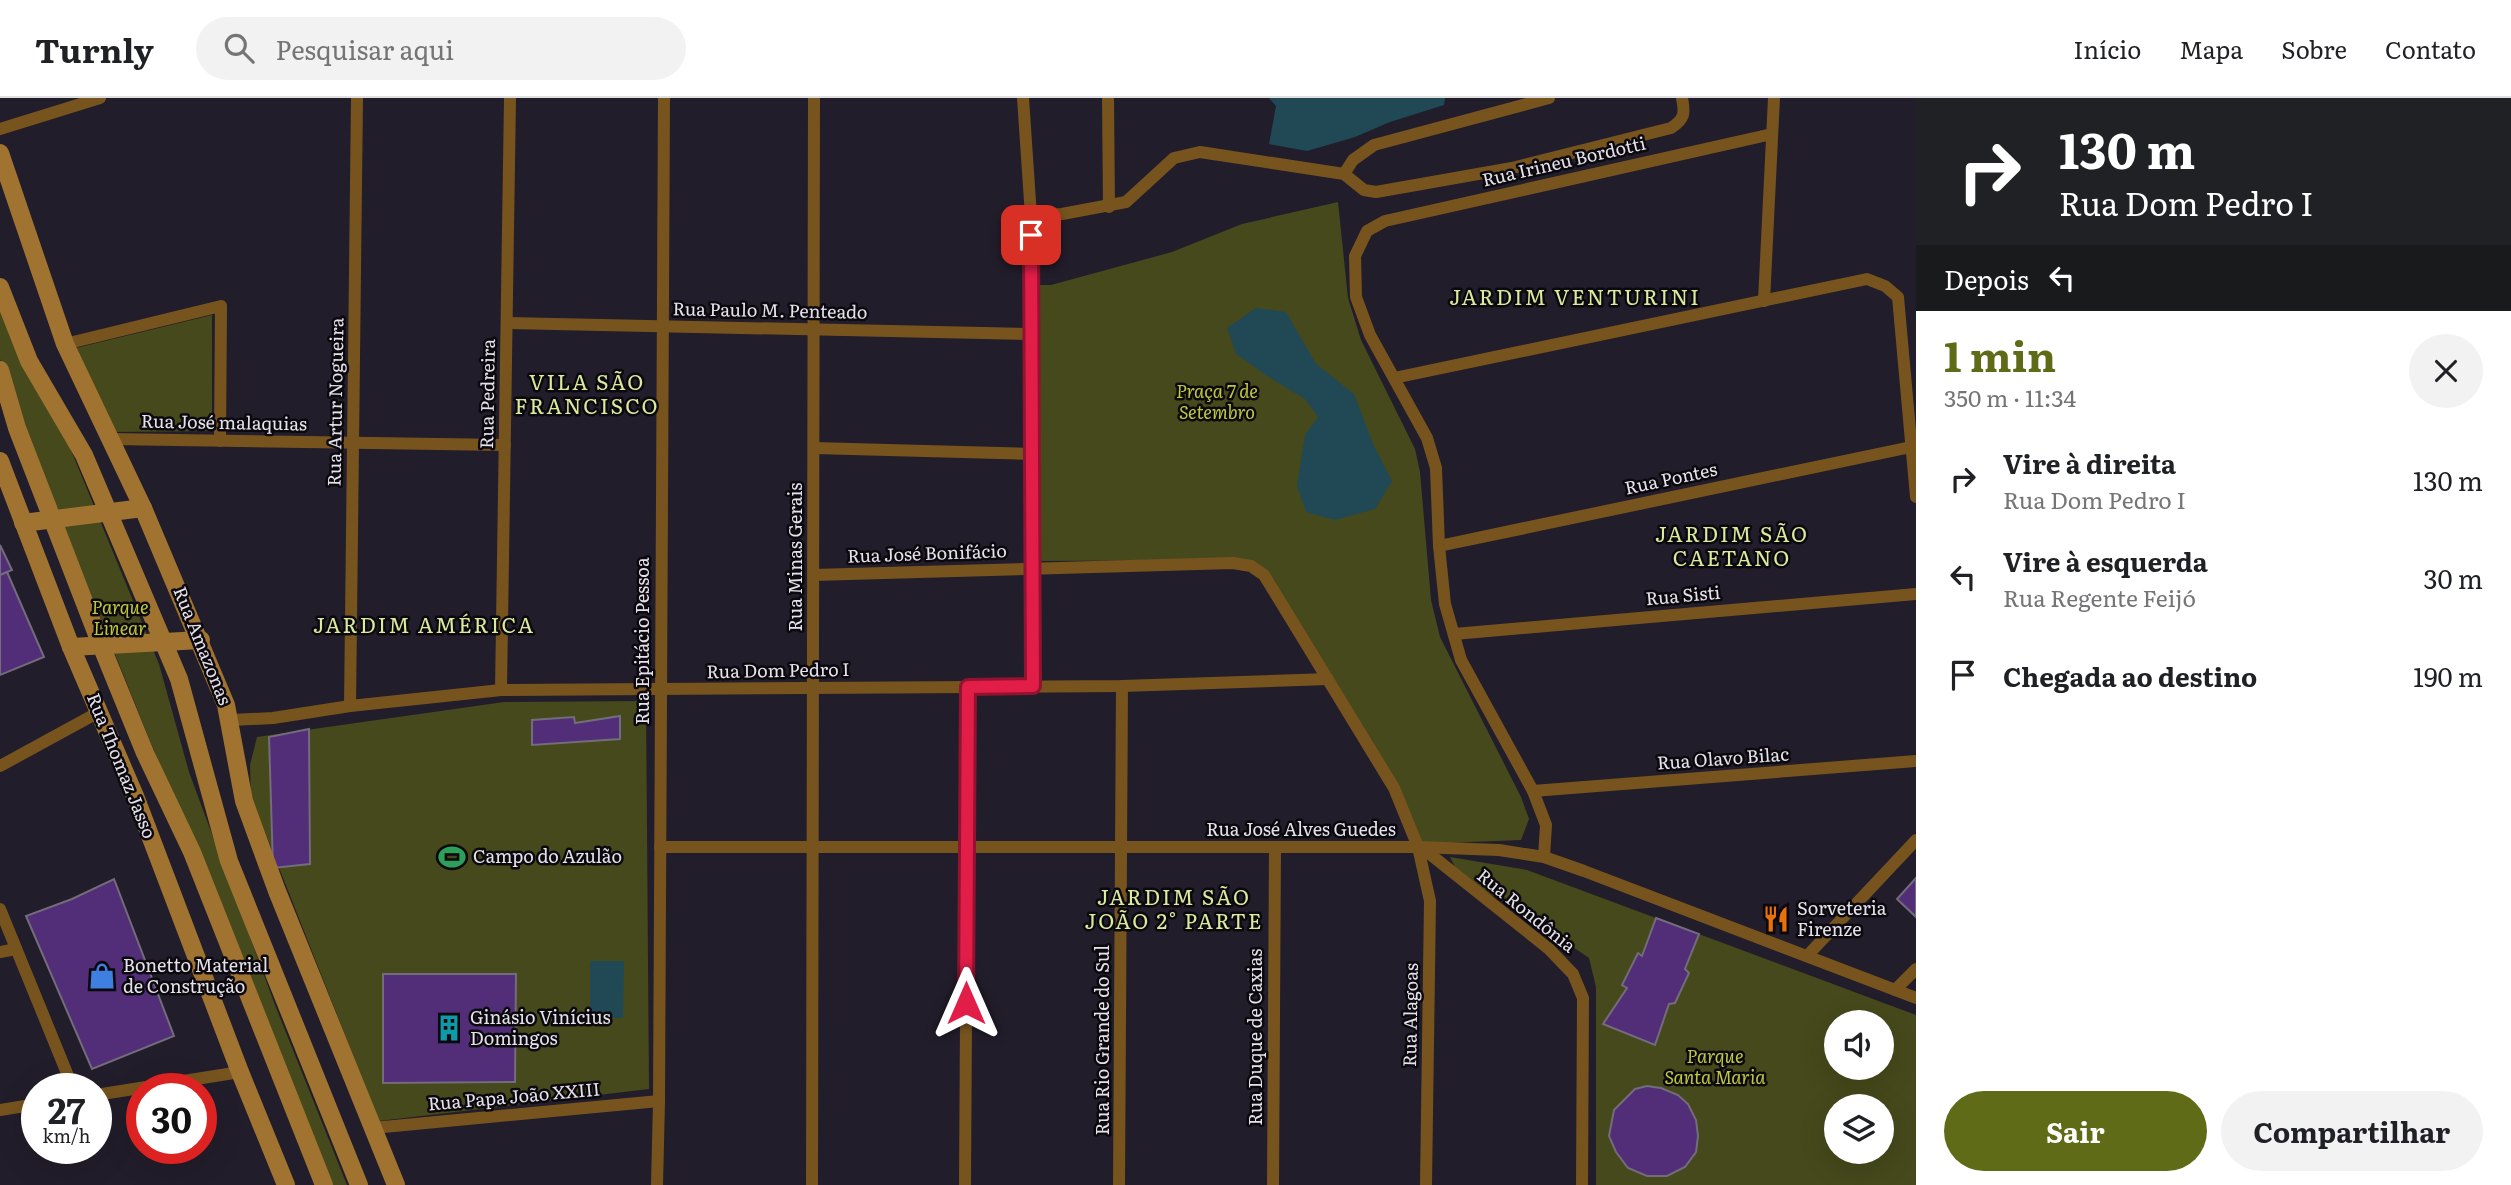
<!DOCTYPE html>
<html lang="pt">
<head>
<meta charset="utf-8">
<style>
	body { margin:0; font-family:Literata,serif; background:#f2f2f2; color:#202124; height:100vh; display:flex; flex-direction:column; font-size:26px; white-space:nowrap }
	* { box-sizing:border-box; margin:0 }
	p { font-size:23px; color:#757577 }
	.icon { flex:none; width:38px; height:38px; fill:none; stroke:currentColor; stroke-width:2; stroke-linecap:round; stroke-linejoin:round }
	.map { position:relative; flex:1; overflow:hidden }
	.side { display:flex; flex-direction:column; background:#fff; width:595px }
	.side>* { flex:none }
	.banner { background:#202124; color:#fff; overflow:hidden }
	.tools { position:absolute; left:1824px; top:912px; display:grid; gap:14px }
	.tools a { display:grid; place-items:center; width:70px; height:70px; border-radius:50%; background:#fff; box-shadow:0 7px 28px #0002; font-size:35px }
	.speed { position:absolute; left:21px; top:975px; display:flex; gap:14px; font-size:35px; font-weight:700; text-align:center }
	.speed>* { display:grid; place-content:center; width:91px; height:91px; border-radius:50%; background:#fff; box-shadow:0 7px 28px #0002; line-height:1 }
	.speed small { font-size:18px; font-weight:400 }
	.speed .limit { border:10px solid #d22; background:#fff; color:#111 }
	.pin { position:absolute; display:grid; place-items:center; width:60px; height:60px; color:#fff; margin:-30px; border-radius:14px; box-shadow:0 4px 10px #0006 }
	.me { position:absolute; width:77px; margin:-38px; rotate:0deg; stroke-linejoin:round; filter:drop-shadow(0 0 5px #0008) }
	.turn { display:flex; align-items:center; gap:24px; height:147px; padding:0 28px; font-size:32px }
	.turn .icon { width:91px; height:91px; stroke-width:2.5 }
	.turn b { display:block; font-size:49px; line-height:60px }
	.then { display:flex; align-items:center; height:66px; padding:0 28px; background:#0003; gap:14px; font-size:26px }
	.round { display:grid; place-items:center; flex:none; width:74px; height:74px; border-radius:37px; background:#f2f2f2 }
	.summary { display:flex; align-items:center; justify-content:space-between; height:119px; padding:0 28px }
	h1 { font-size:42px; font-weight:700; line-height:52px; color:#606b18 }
	.cta { display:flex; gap:14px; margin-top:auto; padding:14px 28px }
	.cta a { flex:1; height:80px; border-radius:42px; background:#606b18; color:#fff; font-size:28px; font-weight:700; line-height:80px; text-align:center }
	.cta a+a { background:#f2f2f2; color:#202124 }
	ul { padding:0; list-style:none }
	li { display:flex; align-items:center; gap:21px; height:98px; padding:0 28px }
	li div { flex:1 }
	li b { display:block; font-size:26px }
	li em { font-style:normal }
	header { display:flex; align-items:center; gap:42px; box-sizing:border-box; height:98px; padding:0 35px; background:#fff; border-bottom:2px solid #e0e0e0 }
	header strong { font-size:33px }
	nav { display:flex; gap:38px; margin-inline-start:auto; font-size:24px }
	.search { width:490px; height:63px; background:#f2f2f2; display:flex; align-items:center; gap:18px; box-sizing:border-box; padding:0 24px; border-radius:38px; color:#757577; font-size:26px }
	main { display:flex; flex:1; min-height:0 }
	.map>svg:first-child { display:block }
	.green { fill:#46491b; fill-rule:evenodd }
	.water { fill:#204955 }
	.building { fill:#522d78; stroke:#726c7b; stroke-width:2 }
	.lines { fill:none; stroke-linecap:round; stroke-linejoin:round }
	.street { stroke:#77541e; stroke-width:12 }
	.secondary { stroke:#a07330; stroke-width:18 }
	.route-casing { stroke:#92132f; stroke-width:18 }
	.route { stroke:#e11d48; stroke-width:12 }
	.labels { text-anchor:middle; stroke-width:5; stroke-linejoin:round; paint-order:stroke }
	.street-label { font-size:18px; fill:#e5e2eb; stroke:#0b090e }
	.park-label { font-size:18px; font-style:italic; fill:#c0c841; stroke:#0b090e }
	.poi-label { font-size:18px; fill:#e5e2eb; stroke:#0b090e; text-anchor:start }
	.quarter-label { font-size:21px; letter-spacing:2px; fill:#dbeb9e; stroke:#0b090e }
</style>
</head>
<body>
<header>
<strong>Turnly</strong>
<div class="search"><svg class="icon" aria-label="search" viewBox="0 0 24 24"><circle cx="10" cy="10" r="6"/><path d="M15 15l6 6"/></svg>Pesquisar aqui</div>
<nav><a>Início</a><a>Mapa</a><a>Sobre</a><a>Contato</a></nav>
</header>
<main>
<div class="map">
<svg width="1916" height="1087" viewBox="0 0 1916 1087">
	<rect width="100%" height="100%" fill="#221d2a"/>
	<g class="green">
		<polygon points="1338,104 1348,200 1361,242 1415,351 1420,374 1431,502 1440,539 1521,699 1529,721 1521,742 1421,746 1274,482 1234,462 1036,463 1033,187 1051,187 1172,154 1242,126"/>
		<polygon points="0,211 64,335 159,566 189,674 275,907 347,1087 329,1087 32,350 0,261"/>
		<polygon points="212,217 212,333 114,334 76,250"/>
		<polygon points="646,603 649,991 379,1023 251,699 250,667 257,639 504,604"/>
		<path d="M1450,759l77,13 389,145v170h-320v-198l-7,-29 -63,-43 -66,-38zM1836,924h45v46h-45zM1836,1008h45v46h-45z"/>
	</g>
	<g class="water">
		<polygon points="1269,0 1445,0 1444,7 1390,24 1355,39 1307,53 1269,46 1276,8"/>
		<polygon points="1256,210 1286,214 1316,266 1354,296 1374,348 1392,383 1375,411 1335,422 1306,414 1297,388 1305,337 1318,319 1305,301 1267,278 1236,256 1227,230"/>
		<polygon points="590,863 624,863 623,920 590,920"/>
	</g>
	<g class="building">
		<polygon points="0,447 12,472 0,477"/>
		<polygon points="7,474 44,559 0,577 0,477"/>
		<polygon points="620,618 620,641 532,647 532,622 574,619 575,625"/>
		<polygon points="309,631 310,766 273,770 269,639"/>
		<polygon points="1916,780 1916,819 1897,801"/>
		<polygon points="114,781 174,938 92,971 26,818 72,801"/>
		<polygon points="1656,820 1699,836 1685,871 1689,875 1675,905 1669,906 1655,947 1603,926 1627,890 1622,887 1638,855 1642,858"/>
		<polygon points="383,876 516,876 515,984 383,985"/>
		<polygon points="1647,988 1661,990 1678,997 1688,1006 1696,1022 1698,1038 1696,1054 1685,1069 1667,1078 1647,1078 1628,1070 1616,1054 1609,1038 1614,1012 1635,991"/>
	</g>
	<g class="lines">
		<g class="street">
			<polyline points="1023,0 1031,118 1033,588"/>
			<polyline points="1108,0 1109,109"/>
			<polyline points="0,31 100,0"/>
			<polyline points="1344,76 1353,62 1374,47 1549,0"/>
			<path d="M1031,118l31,-2 64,-12 48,-44 26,-6 144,22 20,16 12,2 136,-24 159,-40c14,-9 14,-15 11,-30"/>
			<polyline points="1764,203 1774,0"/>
			<polyline points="507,225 1032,236"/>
			<polyline points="65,246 221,208 220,343"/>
			<polyline points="1394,280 1867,181 1885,188 1898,199 1916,399"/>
			<polyline points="111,341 505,347"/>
			<polyline points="814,350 1032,356"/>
			<polyline points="1439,448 1911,349"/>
			<polyline points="813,477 1233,465 1251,468 1264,477 1394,690 1418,749 1430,803 1426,1087"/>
			<polyline points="1454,536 1916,496"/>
			<polyline points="501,592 510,0"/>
			<polyline points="350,608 357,0"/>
			<polyline points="231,622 273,620 350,608 501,592 1122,588 1328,581"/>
			<polyline points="0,668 99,614"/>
			<polyline points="1533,693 1916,663"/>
			<polyline points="660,749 1418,749 1499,752 1544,759 1584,773 1916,900"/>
			<polyline points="1421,749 1549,851 1573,876 1583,900 1582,1087"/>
			<polyline points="1544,759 1546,727 1533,693 1461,562 1445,506 1439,448 1436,370 1427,340 1370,237 1356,199 1355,158 1367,133 1385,123 1772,36"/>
			<polyline points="0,811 73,990"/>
			<polyline points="0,854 16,851"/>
			<polyline points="1807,858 1916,742"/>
			<polyline points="1895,892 1916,871"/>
			<polyline points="96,997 240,974"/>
			<polyline points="0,1012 37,1006"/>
			<polyline points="373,1030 659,1003"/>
			<polyline points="657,1087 659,1003 664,0"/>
			<polyline points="812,1087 814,0"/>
			<polyline points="965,1087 968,589"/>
			<polyline points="1119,1087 1122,588"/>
			<polyline points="1273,1087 1275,749"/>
		</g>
		<g class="secondary">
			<polyline points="0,55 65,246 143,410 226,607 244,703 277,793 396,1087"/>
			<polyline points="0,189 29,263 84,357 179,581 229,763 359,1087"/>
			<polyline points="0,272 17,330 101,547 145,655 192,754 324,1087"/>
			<polyline points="0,363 71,549 135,698 240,974 286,1087"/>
			<polyline points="23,425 143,410"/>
			<polyline points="71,549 201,542"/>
		</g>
	</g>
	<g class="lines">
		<g class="route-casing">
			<polyline id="route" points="966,905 968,589 1033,588 1031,137"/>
		</g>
		<use href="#route" class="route"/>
	</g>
	<defs>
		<g id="stadium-bare" transform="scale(2.1)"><path d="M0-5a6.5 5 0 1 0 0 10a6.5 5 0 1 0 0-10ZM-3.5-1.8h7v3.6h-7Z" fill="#2e9e5b" stroke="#0b090e" stroke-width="2.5" paint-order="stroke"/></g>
		<g id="restaurant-bare" transform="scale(2.1)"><path d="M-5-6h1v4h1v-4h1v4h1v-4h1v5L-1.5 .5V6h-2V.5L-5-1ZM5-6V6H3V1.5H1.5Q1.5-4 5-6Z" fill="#e8710a" stroke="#0b090e" stroke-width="2.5" paint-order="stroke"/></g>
		<g id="shop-bare" transform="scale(2.1)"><path d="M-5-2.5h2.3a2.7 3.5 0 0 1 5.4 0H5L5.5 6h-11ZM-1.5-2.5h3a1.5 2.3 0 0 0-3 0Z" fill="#3f7fe0" stroke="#0b090e" stroke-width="2.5" paint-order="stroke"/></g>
		<g id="building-bare" transform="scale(2.1)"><path d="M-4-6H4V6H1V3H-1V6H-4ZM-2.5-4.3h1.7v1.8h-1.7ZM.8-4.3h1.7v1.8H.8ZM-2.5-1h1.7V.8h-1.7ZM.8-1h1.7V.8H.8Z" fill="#0f9aa8" stroke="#0b090e" stroke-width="2.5" paint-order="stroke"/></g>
	</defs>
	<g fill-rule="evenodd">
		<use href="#stadium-bare" x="452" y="759"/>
		<use href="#restaurant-bare" x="1776" y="821"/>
		<use href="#shop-bare" x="102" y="878"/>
		<use href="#building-bare" x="449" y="930"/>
	</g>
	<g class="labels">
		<g class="street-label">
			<text transform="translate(1564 64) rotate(-13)" y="6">Rua Irineu Bordotti</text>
			<text transform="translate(770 213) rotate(1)" y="6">Rua Paulo M. Penteado</text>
			<text transform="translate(488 296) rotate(-89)" y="6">Rua Pedreira</text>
			<text transform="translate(336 304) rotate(-89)" y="6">Rua Artur Nogueira</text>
			<text transform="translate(224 325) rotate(1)" y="6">Rua José malaquias</text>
			<text transform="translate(1671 381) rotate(-12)" y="6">Rua Pontes</text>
			<text transform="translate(927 456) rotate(-2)" y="6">Rua José Bonifácio</text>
			<text transform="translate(796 459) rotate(-90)" y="6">Rua Minas Gerais</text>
			<text transform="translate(1683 498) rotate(-5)" y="6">Rua Sisti</text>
			<text transform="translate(643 543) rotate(-90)" y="6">Rua Epitácio Pessoa</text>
			<text transform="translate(202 548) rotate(68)" y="6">Rua Amazonas</text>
			<text transform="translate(778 573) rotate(-1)" y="6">Rua Dom Pedro I</text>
			<text transform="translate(1723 661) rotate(-4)" y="6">Rua Olavo Bilac</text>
			<text transform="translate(121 668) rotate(68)" y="6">Rua Thomaz Jasso</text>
			<text x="1301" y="738">Rua José Alves Guedes</text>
			<text transform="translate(1526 813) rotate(39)" y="6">Rua Rondônia</text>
			<text transform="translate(1411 917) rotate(-89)" y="6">Rua Alagoas</text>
			<text transform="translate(1256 939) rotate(-90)" y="6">Rua Duque de Caxias</text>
			<text transform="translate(1103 942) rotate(-90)" y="6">Rua Rio Grande do Sul</text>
			<text transform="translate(514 999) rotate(-5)" y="6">Rua Papa João XXIII</text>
		</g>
		<g class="park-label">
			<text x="1217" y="300">Praça 7 de<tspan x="1217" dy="21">Setembro</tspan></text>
			<text x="120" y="516">Parque<tspan x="120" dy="21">Linear</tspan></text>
			<text x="1715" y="965">Parque<tspan x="1715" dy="21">Santa Maria</tspan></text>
		</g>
		<g class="poi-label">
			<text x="473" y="765">Campo do Azulão</text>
			<text x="1797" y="817">Sorveteria<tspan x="1797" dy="21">Firenze</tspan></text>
			<text x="123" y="874">Bonetto Material<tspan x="123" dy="21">de Construção</tspan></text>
			<text x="470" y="926">Ginásio Vinícius<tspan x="470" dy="21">Domingos</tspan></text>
		</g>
		<g class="quarter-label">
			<text x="1575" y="207">JARDIM VENTURINI</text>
			<text x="587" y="292">VILA SÃO<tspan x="587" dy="24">FRANCISCO</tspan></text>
			<text x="1732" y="444">JARDIM SÃO<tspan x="1732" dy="24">CAETANO</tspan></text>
			<text x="424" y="535">JARDIM AMÉRICA</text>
			<text x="1174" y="807">JARDIM SÃO<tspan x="1174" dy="24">JOÃO 2° PARTE</tspan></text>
		</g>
	</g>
</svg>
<div class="tools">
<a><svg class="icon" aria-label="sound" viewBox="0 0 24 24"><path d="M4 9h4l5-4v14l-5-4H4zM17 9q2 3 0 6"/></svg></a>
<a><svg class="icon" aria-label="layers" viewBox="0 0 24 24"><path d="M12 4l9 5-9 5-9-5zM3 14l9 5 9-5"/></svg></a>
</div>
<div class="speed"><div>27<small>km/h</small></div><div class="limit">30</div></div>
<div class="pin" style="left:1031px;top:137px;background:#d93025"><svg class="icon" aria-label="arrive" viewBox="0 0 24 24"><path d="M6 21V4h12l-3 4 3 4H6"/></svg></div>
<svg class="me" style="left:966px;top:905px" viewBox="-20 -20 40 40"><path d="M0-17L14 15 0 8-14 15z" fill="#e11d48" stroke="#fff" stroke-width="4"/></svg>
</div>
<section class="side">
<div class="banner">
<div class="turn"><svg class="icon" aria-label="right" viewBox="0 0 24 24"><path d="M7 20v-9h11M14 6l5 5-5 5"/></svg><div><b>130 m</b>Rua Dom Pedro I</div></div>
<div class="then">Depois<svg class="icon" aria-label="left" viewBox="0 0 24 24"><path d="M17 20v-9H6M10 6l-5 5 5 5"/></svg></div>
</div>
<div class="summary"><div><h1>1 min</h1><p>350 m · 11:34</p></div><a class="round"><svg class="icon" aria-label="close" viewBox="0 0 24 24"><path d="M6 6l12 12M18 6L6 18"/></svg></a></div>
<ul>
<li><svg class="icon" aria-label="right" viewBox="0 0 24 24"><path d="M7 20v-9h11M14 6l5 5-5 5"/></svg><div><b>Vire à direita</b><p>Rua Dom Pedro I</p></div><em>130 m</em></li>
<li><svg class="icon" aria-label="left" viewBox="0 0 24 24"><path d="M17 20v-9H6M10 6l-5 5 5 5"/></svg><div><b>Vire à esquerda</b><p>Rua Regente Feijó</p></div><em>30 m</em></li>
<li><svg class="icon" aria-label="arrive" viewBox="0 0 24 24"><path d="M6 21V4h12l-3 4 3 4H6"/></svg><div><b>Chegada ao destino</b></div><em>190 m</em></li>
</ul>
<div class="cta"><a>Sair</a><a>Compartilhar</a></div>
</section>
</main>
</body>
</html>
